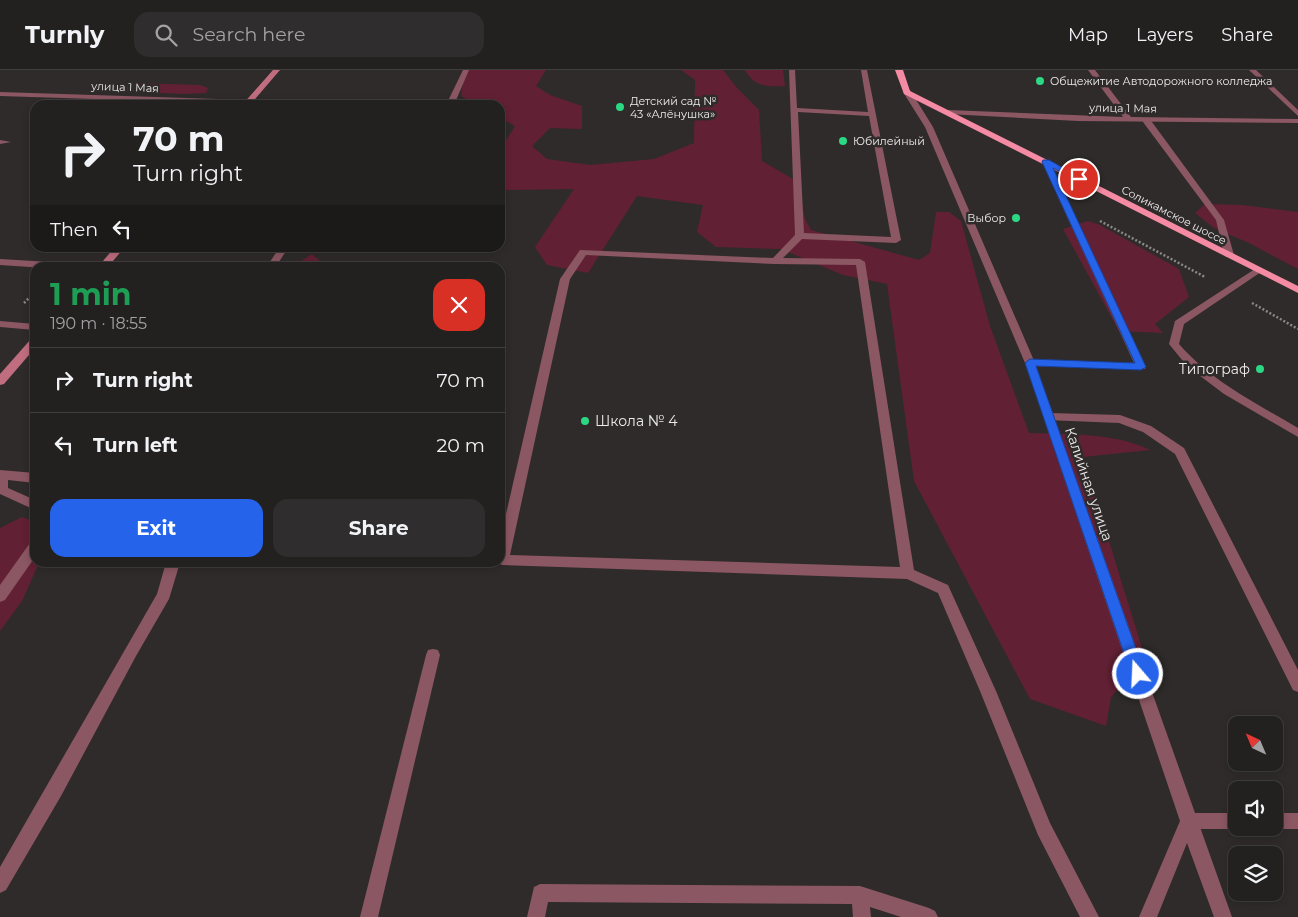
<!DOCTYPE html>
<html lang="en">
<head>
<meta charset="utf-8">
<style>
	body { margin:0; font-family:Montserrat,sans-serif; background:#2f2d2d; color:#f1f3f6; height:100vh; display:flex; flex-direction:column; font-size:19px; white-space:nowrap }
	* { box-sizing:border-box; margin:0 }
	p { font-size:16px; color:#a3a3a5 }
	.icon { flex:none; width:28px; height:28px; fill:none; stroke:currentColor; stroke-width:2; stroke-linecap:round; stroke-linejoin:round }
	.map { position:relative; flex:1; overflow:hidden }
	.details { position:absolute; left:30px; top:192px; width:475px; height:305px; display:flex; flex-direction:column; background:#232020; border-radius:15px; box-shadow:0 2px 8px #0003,0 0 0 1px #403e3e }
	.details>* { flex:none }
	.hud { position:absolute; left:30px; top:30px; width:475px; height:152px; border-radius:15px; box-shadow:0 2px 8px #0003,0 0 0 1px #403e3e; background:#232020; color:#f1f3f6; overflow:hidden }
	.needle { width:32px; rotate:316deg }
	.tools { position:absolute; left:1228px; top:646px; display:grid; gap:10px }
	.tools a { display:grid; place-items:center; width:55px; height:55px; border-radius:10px; background:#232020; box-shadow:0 2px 8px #0003,0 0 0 1px #403e3e; font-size:25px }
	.pin { position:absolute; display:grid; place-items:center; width:42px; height:42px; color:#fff; margin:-21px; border:2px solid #fff; border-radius:50%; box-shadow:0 1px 5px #0007 }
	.me { position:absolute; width:55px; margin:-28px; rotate:341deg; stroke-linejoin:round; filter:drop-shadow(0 0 4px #0008) }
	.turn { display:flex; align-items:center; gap:18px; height:105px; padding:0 20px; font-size:22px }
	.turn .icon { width:65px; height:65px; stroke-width:2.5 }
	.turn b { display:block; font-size:35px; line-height:42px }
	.then { display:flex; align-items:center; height:48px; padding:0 20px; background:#0003; gap:10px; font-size:19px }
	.round { display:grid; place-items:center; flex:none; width:52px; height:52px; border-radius:15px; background:#2f2d2d }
	.headline { display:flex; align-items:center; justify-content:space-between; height:85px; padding:0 20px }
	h1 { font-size:30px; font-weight:700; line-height:38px; color:#1e9e55 }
	.button { display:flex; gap:10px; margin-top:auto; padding:10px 20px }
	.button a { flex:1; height:58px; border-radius:15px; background:#2563eb; color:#fff; font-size:20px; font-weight:700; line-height:58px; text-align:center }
	.button a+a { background:#2f2d2d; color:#f1f3f6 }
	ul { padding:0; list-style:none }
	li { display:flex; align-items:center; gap:15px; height:65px; padding:0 20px; border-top:1px solid #403e3e }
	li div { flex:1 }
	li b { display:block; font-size:19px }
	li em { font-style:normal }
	header { display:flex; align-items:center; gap:30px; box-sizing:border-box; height:70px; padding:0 25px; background:#232020; border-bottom:1px solid #403e3e }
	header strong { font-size:24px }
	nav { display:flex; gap:28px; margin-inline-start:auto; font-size:18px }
	.search { width:350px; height:45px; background:#2f2d2d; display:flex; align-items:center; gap:12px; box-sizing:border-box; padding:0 18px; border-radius:15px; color:#a3a3a5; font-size:19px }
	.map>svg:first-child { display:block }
	.green { fill:#622034 }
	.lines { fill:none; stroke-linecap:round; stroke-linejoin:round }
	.path { stroke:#8b8888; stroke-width:2.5; stroke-dasharray:2 2; stroke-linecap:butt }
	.service { fill:#8b5762; fill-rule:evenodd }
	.minor { fill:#8b5762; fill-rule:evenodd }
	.secondary { fill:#c06d80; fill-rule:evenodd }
	.trunk { fill:#f48aa3; fill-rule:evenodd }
	.route { fill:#2563eb; stroke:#184099 }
	.poi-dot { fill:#2cd884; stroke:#2f2b2b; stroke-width:2 }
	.labels { text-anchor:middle; stroke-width:5; stroke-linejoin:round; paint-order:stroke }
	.far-poi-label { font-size:11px; fill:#eceaea; stroke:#2f2b2b; text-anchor:start }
	.far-street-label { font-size:11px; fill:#eceaea; stroke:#2f2b2b }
	.poi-label { font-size:14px; fill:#eceaea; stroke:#2f2b2b; text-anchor:end }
	.street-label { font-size:14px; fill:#eceaea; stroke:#2f2b2b }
</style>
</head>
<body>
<header>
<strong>Turnly</strong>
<div class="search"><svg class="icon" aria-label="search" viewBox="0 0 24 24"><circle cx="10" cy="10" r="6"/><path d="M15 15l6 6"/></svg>Search here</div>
<nav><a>Map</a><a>Layers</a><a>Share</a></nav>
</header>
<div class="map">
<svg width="1298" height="847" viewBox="0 0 1298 847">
	<rect width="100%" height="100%" fill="#2f2b2b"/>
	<g class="green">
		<path d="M465,0h81l-10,16 14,9 32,11v23l-32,-1 -18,18 15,13 43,6 64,-6 40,-16 1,-63 -14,-10h42l14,18 22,22 3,51 36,21 7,37 6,11 108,30 11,-7 6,-41h13l12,9 29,105 39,107c37,1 88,0 121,17l-67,7 63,204 -35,36 -5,29 -76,-27 -116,-218 -27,-197 -44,-9 -62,-26 -65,-2 -19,-15 6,-27 -66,-9 -49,77 -41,-8 -12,-18 39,-58 -74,1v-40l15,-24 -15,-8v-13h-23l-16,-9z"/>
		<path d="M745,0h38l2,16c-17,1 -31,1 -40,-16z"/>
		<polygon points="133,13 200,15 208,18 206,23 184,24 117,21 122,15"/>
		<polygon points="1205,134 1242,135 1298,142 1298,199 1249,173 1214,158 1195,143"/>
		<polygon points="1088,151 1100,155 1179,199 1189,227 1155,254 1163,263 1119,261 1063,159"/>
		<polygon points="312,184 326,197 291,197 292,197"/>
		<polygon points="22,447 35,452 35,492 39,493 22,531 0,561 0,458"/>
	</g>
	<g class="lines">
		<g class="path">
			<polyline points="1100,151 1205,207"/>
			<polyline points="24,233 35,222"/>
			<polyline points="1252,233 1298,259"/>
		</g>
		<g class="service">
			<polygon points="463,0 469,0 454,35 446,35"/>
			<path d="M789,0h6l2,38 71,4 -7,-42h6l34,170 -5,3 -94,-4 -19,19 77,1 5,3 49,308 34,15 48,106 54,132 49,94h-19l-42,-82 -58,-144 -42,-98 -31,-14 -405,-14 -5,-3h3v-22l60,-261 20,-29 193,8 22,-23zM798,42l71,4 22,121 -87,-4zM586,185l189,9 81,1 44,302 -390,-12 60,-276z"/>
			<polygon points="246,30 329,33 333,35 249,34 245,32"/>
			<polygon points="1143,48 1149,48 1224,150 1234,185 1232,187 1226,187 1224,185 1216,150 1143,52"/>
			<polygon points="0,70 11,72 0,74"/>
			<polygon points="1043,90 1050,92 1146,297 1145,299 1030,296 1025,293 1030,290 1134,293 1042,92"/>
			<polygon points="279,178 288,178 275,198 266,198"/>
			<polygon points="0,189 100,195 104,198 45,198 0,195"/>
			<path d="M1258,197l3,1v4l-77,52 -5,20c32,37 77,59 119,84v9l-74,-43 -37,-28 -18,-22 6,-23z"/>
			<polygon points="0,251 35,254 35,260 0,257"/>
			<polygon points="1050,343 1120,345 1151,356 1184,378 1298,600 1298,622 1293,620 1175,384 1143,362 1119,353 1046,350 1044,347"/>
			<polygon points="0,400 35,403 35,413 8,410 8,418 35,430 35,440 0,424"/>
			<polygon points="35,472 35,487 5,530 0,532 0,515 30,473"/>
			<polygon points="164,492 177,492 179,496 169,529 136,586 61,726 6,820 0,823 0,797 157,524 165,496"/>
			<polygon points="433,579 438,580 440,585 378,847 360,847 426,585 428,580"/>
			<polygon points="1188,743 1236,743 1236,758 1241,758 1236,759 1188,759 1182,757 1180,751 1182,745"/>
			<polygon points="1274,743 1298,743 1298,759 1274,759 1269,758 1274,758"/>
			<polygon points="540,814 860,816 929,838 935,841 938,847 901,847 870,837 871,847 853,847 852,834 548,832 545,847 527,847 534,817"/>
		</g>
		<g class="minor">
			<polygon points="1088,0 1095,0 1131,47 1298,49 1298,53 1078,51 948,44 944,42 948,40 1123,47"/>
			<polygon points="1249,0 1256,0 1298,40 1298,46"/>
			<polygon points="904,20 910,20 933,57 1035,293 1232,847 1214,847 1187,773 1157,847 1139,847 1180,751 1025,293 925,57 903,22"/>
			<polygon points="0,22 249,30 253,32 249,34 0,26"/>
		</g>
		<g class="secondary">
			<polygon points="273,0 280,0 250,35 242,35"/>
			<polygon points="114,178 124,178 107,198 97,198"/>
			<polygon points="35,268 35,278 4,314 0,315 0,304 31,269"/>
		</g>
		<polygon class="trunk" points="895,0 903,0 910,21 1298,216 1298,223 904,24"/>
	</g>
	<polygon class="route" points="1043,90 1049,90 1083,109 1077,111 1053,98 1146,297 1141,300 1036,296 1145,604 1143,609 1138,610 1133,609 1131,604 1025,293 1030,289 1135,293 1042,92"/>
	<g class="poi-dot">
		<circle cx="1040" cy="11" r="5"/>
		<circle cx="620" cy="37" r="5"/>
		<circle cx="843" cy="71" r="5"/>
		<circle cx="1016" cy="148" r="5"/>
		<circle cx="1260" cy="299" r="5"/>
		<circle cx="585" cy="351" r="5"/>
	</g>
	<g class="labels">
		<g class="far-poi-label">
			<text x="1050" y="15">Общежитие Автодорожного колледжа</text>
			<text x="630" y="35">Детский сад №<tspan x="630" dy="13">43 «Алёнушка»</tspan></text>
			<text x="853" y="75">Юбилейный</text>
			<text x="1006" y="152" text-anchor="end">Выбор</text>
		</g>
		<g class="far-street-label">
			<text transform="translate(125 17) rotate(2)" y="4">улица 1 Мая</text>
			<text transform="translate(1123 38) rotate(1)" y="4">улица 1 Мая</text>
			<text transform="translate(1174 145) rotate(27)" y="4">Соликамское шоссе</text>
		</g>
		<g class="poi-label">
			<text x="1250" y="304">Типограф</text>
			<text x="595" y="356" text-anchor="start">Школа № 4</text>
		</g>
		<g class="street-label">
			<text transform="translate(1089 414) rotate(71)" y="5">Калийная улица</text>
		</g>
	</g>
</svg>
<div class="tools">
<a><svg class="needle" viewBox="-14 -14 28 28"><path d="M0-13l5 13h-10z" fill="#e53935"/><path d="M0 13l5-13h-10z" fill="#a3a3a5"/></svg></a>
<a><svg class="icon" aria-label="sound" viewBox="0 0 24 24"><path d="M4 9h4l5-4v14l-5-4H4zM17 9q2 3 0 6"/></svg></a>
<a><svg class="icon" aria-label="layers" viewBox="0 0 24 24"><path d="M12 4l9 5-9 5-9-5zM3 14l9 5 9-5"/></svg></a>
</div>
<div class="pin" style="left:1079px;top:109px;background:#d93025"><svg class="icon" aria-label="arrive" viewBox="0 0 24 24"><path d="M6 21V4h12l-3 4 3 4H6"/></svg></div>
<svg class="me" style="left:1138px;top:604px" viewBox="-20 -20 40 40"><circle r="17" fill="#2563eb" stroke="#fff" stroke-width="3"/><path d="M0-11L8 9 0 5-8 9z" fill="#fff"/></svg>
<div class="hud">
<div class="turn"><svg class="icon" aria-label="right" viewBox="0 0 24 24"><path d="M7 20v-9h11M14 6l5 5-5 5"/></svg><div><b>70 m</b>Turn right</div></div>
<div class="then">Then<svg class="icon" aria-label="left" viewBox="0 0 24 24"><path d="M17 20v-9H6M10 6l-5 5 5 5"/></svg></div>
</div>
<section class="details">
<div class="headline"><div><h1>1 min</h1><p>190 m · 18:55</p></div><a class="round" style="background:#d93025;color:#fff"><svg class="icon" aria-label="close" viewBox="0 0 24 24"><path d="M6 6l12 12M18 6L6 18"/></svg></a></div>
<ul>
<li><svg class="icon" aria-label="right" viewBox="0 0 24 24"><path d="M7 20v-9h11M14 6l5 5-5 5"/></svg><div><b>Turn right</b></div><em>70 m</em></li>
<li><svg class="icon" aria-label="left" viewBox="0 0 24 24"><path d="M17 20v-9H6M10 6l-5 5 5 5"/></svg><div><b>Turn left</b></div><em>20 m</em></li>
</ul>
<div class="button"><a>Exit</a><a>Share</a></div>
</section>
</div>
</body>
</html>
